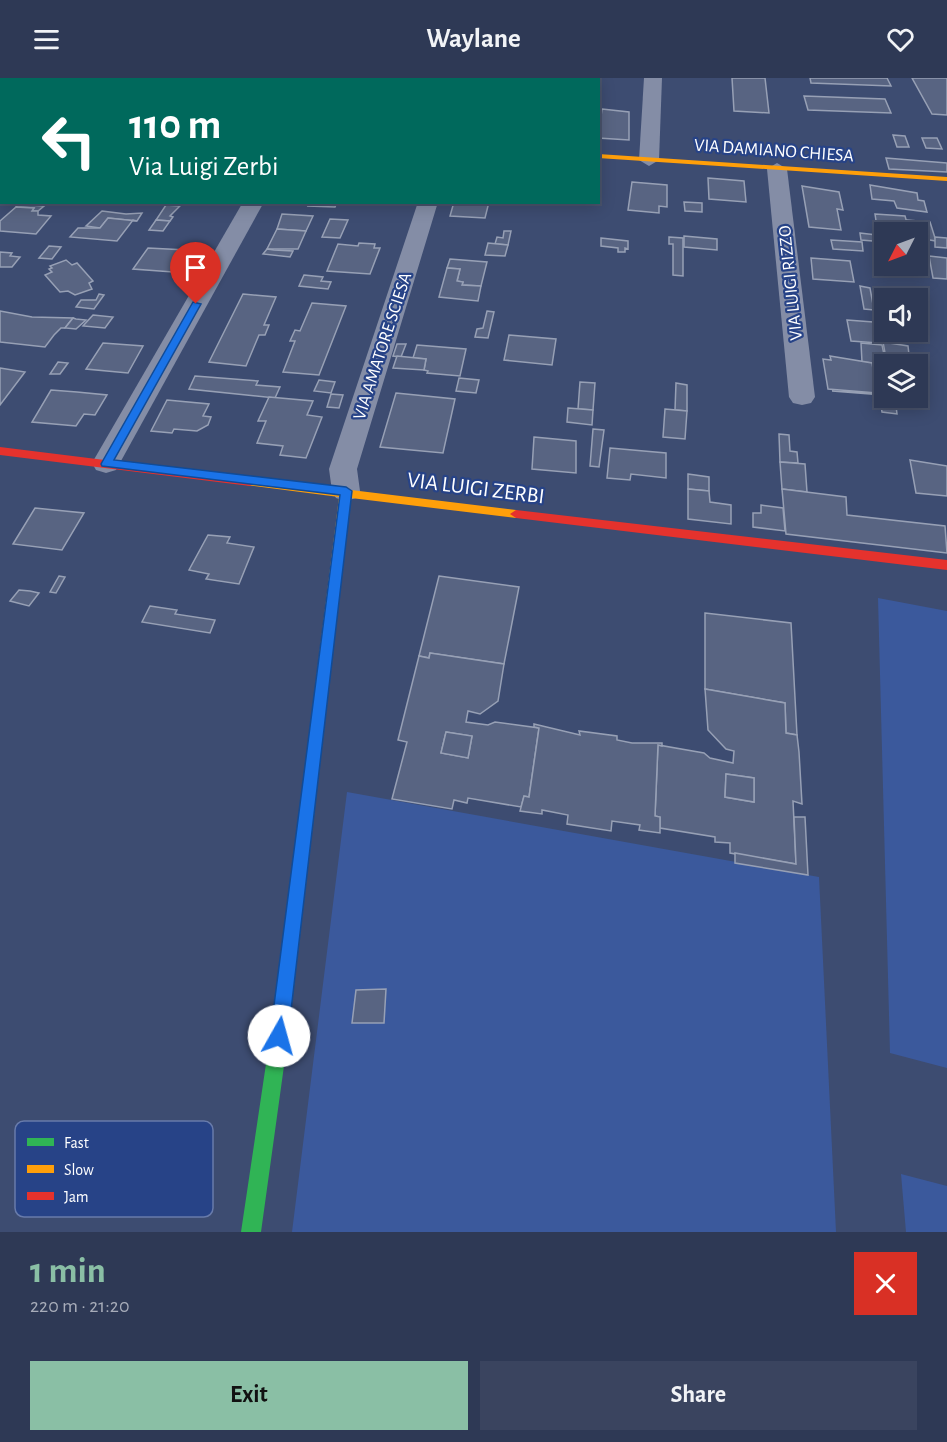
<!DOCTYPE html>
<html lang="en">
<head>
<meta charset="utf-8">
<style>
	body { margin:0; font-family:"Alegreya Sans",sans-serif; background:#3a445f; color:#f1f3f6; height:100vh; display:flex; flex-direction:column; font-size:22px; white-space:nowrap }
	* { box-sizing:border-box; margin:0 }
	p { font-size:20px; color:#a7acb9 }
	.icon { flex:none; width:33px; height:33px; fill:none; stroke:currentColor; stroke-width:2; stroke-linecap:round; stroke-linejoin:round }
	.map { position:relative; height:1154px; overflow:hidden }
	.drawer { display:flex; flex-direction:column; background:#2e3955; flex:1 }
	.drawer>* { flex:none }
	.guide { position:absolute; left:0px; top:0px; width:600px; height:126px; box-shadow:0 3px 15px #0003,0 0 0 2px #49536c; background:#00695c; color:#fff; overflow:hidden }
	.needle { width:39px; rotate:228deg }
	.tools { position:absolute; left:874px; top:144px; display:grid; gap:12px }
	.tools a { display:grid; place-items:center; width:54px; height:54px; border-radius:0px; background:#2e3955; box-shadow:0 3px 15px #0003,0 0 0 2px #49536c; font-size:30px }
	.pin { position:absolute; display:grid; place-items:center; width:51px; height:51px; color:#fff; margin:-62px -26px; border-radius:50% 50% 50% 0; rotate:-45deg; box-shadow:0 0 6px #0007 }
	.pin .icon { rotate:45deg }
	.me { position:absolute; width:66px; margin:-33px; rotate:7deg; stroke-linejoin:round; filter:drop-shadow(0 0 4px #0008) }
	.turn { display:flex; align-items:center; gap:21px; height:126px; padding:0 30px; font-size:27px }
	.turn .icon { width:78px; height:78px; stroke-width:2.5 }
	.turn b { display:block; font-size:42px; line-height:51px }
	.round { display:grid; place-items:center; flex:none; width:63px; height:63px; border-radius:0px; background:#3a445f }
	.summary { display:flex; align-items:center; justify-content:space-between; height:102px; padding:0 30px }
	h1 { font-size:36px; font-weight:700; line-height:45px; color:#8abfa5 }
	.cta { display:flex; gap:12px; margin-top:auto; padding:12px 30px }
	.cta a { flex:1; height:69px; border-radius:0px; background:#8abfa5; color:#111; font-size:24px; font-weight:700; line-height:69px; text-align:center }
	.cta a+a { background:#3a445f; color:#f1f3f6 }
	header { display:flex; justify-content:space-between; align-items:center; height:78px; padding:0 30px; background:#2e3955; font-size:27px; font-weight:700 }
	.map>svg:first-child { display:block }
	.green { fill:#3b599c }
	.building { fill:#586482; stroke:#97a0b5; stroke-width:1.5; fill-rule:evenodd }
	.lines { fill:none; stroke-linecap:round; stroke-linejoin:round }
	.street { fill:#848da6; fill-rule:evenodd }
	.fast { fill:#30b455; fill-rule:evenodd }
	.slow { fill:#ff9f0a; fill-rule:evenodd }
	.jam { fill:#e5322d; fill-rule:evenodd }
	.route { fill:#1a73e8; stroke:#114b97; stroke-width:1.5 }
	.labels { text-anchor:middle; stroke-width:4.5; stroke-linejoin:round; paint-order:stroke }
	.far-street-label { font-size:18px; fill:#fff; stroke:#274387 }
	.street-label { font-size:22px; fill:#fff; stroke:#274387 }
	.key { fill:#274387; stroke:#687bab; stroke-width:1.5 }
	.key-label { font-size:16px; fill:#fff }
</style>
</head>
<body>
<header><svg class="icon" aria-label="menu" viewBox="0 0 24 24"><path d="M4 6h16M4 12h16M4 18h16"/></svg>Waylane<svg class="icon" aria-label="heart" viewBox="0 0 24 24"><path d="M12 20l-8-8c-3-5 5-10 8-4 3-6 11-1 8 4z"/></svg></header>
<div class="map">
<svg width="947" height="1154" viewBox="0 0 947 1154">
	<rect width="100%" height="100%" fill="#3d4c71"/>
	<g class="green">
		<polygon points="878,520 947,533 947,990 890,975"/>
		<polygon points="347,714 819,799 836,1154 292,1154"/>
		<polygon points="901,1096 947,1108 947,1154 906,1154"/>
	</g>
	<g class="building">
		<polygon points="732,0 765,0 769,35 734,33"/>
		<polygon points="810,0 887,0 891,8 811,5"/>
		<polygon points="912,0 947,0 947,37 932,36"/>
		<polygon points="804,18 885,21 891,35 808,32"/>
		<polygon points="602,31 629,34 629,62 598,60"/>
		<polygon points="893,57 905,58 909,69 897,69"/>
		<polygon points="922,60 937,60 942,71 926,70"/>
		<polygon points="886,80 947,85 947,94 889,91"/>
		<polygon points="708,100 744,103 746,124 709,121"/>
		<polygon points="632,104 667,107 667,129 659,128 659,135 628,132"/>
		<polygon points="870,107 917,115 918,122 924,123 927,134 897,130 894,123 872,121"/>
		<polygon points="802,108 839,114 843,132 837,131 841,152 809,149"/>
		<polygon points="310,124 337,124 335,129 308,128"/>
		<polygon points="454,124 489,124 485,140 450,138"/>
		<polygon points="684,124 702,125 702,134 685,133"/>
		<polygon points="18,126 44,128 38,133 32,133 34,130 16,129"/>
		<polygon points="166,127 180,128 170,138 173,139 170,143 156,142"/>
		<polygon points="16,129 34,130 32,133 38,133 38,137 51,138 36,156 0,153 0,143"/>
		<polygon points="102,133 126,136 142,135 137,143 108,140 100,150 86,148"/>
		<polygon points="282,136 313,138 306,153 277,151"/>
		<polygon points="875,136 905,138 909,152 899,152 900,154 880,157 880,149 877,149"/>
		<polygon points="108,140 137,143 133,142 117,163 70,159 78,150 100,150"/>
		<polygon points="330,141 348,142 340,160 322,159"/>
		<polygon points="156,142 170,143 163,153 149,152"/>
		<polygon points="907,142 930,144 936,163 918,160 918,154 900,154 899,152 909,152"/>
		<polygon points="277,151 291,152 306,153 298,171 267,171"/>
		<polygon points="504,153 511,153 508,167 495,166 497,159 503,160"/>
		<polygon points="860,155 885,158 885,164 861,162"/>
		<polygon points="684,158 717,161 717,172 684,169"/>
		<polygon points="669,159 683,160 683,198 673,197 673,166 669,166"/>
		<polygon points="935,159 947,160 947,170 935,169"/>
		<polygon points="601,160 628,163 628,171 625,170 625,174 618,174 618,170 601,168"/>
		<polygon points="831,162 862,164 863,173 833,171"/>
		<polygon points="359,165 375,166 374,170 380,170 370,196 327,193 338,166 358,168"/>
		<polygon points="488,165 508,167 505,178 485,177"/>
		<polygon points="49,168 61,169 52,181 39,180"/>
		<polygon points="148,170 186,172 173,194 133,191"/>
		<polygon points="267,171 274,172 293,173 290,179 263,176"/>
		<polygon points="0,174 12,175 10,178 20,179 12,189 0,189"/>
		<polygon points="929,178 947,180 947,201 933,200"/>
		<polygon points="811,180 850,183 854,204 813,201"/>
		<polygon points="450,181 487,184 481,208 462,207 463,204 457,203 460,191 447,190"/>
		<polygon points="66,182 72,187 77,185 93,203 89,205 92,211 75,217 68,213 60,214 45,197 52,194 49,191 52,190 50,188"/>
		<polygon points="447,190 460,191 457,203 463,204 462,207 481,208 478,223 439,219"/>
		<polygon points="304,197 323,199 321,203 331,204 328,211 299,208"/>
		<polygon points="860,208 870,210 874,232 864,231"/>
		<polygon points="99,216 104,217 94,231 76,229 81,222 96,222"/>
		<polygon points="243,216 276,219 264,247 269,247 265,257 259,257 246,288 209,284"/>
		<polygon points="312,225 346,228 319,297 283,294 295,263 290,263 295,252 300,253"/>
		<polygon points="0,233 32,239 73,240 65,250 61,250 54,257 45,269 0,264"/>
		<polygon points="487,233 494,234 488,260 475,259 477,251 483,250"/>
		<polygon points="93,237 113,239 105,250 83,248"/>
		<polygon points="73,240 76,241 86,242 76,251 65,250"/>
		<polygon points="847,242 873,244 878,265 851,263"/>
		<polygon points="879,246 885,247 885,254 901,254 903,263 882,260"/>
		<polygon points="509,257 556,261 552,287 504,282"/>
		<polygon points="883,264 908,268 910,286 887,286"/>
		<polygon points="103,265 130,267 143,268 128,295 86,291"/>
		<polygon points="861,265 882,267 886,286 876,286 882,317 832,313 877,315 872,285 862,284"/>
		<polygon points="397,266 406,266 401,279 393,278"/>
		<polygon points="417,267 466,271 460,298 427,295 428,293 424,292 426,281 413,280"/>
		<polygon points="397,278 426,281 424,292 393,290"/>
		<polygon points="830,278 872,285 877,315 828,311 823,281 831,282"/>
		<polygon points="58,284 68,285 60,296 50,296"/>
		<polygon points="0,290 25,294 0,327"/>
		<polygon points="195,298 258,303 256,307 280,309 275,320 189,311"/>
		<polygon points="459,300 479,302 476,315 456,313"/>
		<polygon points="319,302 335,304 331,315 314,313"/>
		<polygon points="580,304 595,305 593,332 578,331"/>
		<polygon points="676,305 687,307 687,333 675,332"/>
		<polygon points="51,312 77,314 107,317 95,337 84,336 76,348 32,344"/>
		<polygon points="396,315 455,321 443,375 380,369"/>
		<polygon points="331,316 343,317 339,330 327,329"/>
		<polygon points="269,319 313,323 307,337 322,339 306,380 280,377 283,368 257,365 266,343 258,343"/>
		<polygon points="881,320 894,321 896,328 882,327"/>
		<polygon points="167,322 209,326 203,338 211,339 208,347 197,353 174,351 172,355 151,353"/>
		<polygon points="881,327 896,328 897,336 882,334"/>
		<polygon points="568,330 593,332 592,347 567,344"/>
		<polygon points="665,331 687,333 685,361 663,359"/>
		<polygon points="593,351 604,352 599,389 590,388"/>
		<polygon points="779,356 789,357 790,373 797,374 798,385 780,384"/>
		<polygon points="534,359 576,363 576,395 532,391"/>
		<polygon points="610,370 666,375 666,400 631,396 630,402 607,400"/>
		<polygon points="910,382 947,388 947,418 916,415"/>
		<polygon points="780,384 805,386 807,414 782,411"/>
		<polygon points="688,396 709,399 709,413 688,411"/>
		<polygon points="688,411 709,413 710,424 731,427 731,446 688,441"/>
		<polygon points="782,411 846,419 847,437 945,448 947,475 786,456"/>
		<polygon points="761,427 783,430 785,453 753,449 753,435 761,435"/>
		<polygon points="35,430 84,435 62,472 13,466"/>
		<polygon points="208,457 230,459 227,465 254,469 239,506 206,501 209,496 189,492"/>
		<polygon points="59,498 65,499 56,515 50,514"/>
		<polygon points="439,498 519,509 504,586 430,575 429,580 419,578"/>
		<polygon points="19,512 30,513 39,515 29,528 10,523"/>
		<polygon points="150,528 177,532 175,536 215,542 210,555 142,544"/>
		<polygon points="705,535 791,545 797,657 786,655 785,625 705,611"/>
		<path d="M430,575l74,11 -6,37 -18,13 -12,-3 -2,11 22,3 7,-3 44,6 -10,69 -5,-1 -3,11 -53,-9 -1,5 -13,-3 -2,9 -60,-10 15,-57 -9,-2 21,-84 10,2zM446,654l26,4 -4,22 -27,-5z"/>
		<path d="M705,611l80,14 1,30 11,2 2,17 3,52 -9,-3 3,63 -66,-11v-10l-15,-1v-5l-55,-9v-11l-5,-1 3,-71 46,8 6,5 23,5 1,-12 -8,-2 -18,-19zM726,696l28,4v24l-29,-5z"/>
		<polygon points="534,646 580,657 579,653 617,658 617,662 632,665 662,665 662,668 658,667 655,738 660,739 660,755 639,752 640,747 612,743 611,753 567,746 568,737 542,732 542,736 520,733 524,718 529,719 539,650 534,649"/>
		<polygon points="446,654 472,658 468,680 441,675"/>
		<polygon points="726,696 754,700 754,724 725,719"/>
		<polygon points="794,739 805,739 808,797 735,785 735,775 796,786"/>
		<polygon points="386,911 384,945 352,945 356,912"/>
	</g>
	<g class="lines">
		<g class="street">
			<polygon points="82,0 100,0 82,2"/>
			<polygon points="499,0 517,0 499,2"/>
			<polygon points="644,0 662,0 659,82 649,88 639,82"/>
			<polygon points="777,85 787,91 815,319 811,325 802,327 793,325 789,319 767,91"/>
			<polygon points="2,89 2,103 0,103 0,90"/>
			<polygon points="243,124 264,124 116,392 106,395 96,392 92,385"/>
			<polygon points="418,124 438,124 357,391 360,413 356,420 346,423 336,420 332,413 329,391"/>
		</g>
		<polygon class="fast" points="319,628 324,630 326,634 288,959 261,1154 241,1154 270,959 312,634 314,630"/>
		<g class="slow">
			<polygon points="598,76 947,99 947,103 598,80"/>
			<polygon points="250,400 341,411 346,409 351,412 516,432 522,436 516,440 351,420 326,634 324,638 319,640 314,638 312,634 339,419 246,407 244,404 246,401"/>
		</g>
		<g class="jam">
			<polygon points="0,369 250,400 256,404 250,408 0,377"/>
			<polygon points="516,432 947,482 947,492 516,440 510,436"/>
		</g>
	</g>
	<polygon class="route" points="193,224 201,226 114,382 346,409 352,413 288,958 285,965 279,968 273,965 270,958 340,417 102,388 101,386"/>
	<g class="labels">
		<g class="far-street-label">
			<text transform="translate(774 72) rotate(4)" y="6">VIA DAMIANO CHIESA</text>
			<text transform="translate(790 205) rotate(-96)" y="6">VIA LUIGI RIZZO</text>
			<text transform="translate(382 268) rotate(-72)" y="6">VIA AMATORE SCIESA</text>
		</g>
		<g class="street-label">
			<text transform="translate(476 409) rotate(7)" y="8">VIA LUIGI ZERBI</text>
		</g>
	</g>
	<rect x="15" y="1043" width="198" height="96" rx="9" class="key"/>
	<rect x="27" y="1060" width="27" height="8" fill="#30b455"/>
	<rect x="27" y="1087" width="27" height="8" fill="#ff9f0a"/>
	<rect x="27" y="1114" width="27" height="8" fill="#e5322d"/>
	<g class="key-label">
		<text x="64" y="1070">Fast</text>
		<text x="64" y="1097">Slow</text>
		<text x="64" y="1124">Jam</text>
	</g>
</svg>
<div class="tools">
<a><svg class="needle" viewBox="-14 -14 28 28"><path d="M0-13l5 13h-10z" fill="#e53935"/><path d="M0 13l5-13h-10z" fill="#a7acb9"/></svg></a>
<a><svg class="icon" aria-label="sound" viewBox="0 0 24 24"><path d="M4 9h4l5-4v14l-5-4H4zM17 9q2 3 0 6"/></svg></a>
<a><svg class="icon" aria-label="layers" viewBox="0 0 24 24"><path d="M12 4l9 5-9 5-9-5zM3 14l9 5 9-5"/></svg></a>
</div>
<div class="pin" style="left:196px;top:226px;background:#d93025"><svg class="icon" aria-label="arrive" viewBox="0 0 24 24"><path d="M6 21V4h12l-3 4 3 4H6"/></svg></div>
<svg class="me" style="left:279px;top:958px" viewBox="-20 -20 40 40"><circle r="19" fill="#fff"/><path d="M0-13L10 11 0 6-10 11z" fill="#1a73e8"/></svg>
<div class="guide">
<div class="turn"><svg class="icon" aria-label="left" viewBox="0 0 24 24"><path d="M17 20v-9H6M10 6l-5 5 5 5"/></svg><div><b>110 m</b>Via Luigi Zerbi</div></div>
</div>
</div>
<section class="drawer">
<div class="summary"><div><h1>1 min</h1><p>220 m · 21:20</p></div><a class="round" style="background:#d93025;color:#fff"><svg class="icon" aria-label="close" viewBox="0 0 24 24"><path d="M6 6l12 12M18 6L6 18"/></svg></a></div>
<div class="cta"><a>Exit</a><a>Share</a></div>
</section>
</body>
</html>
